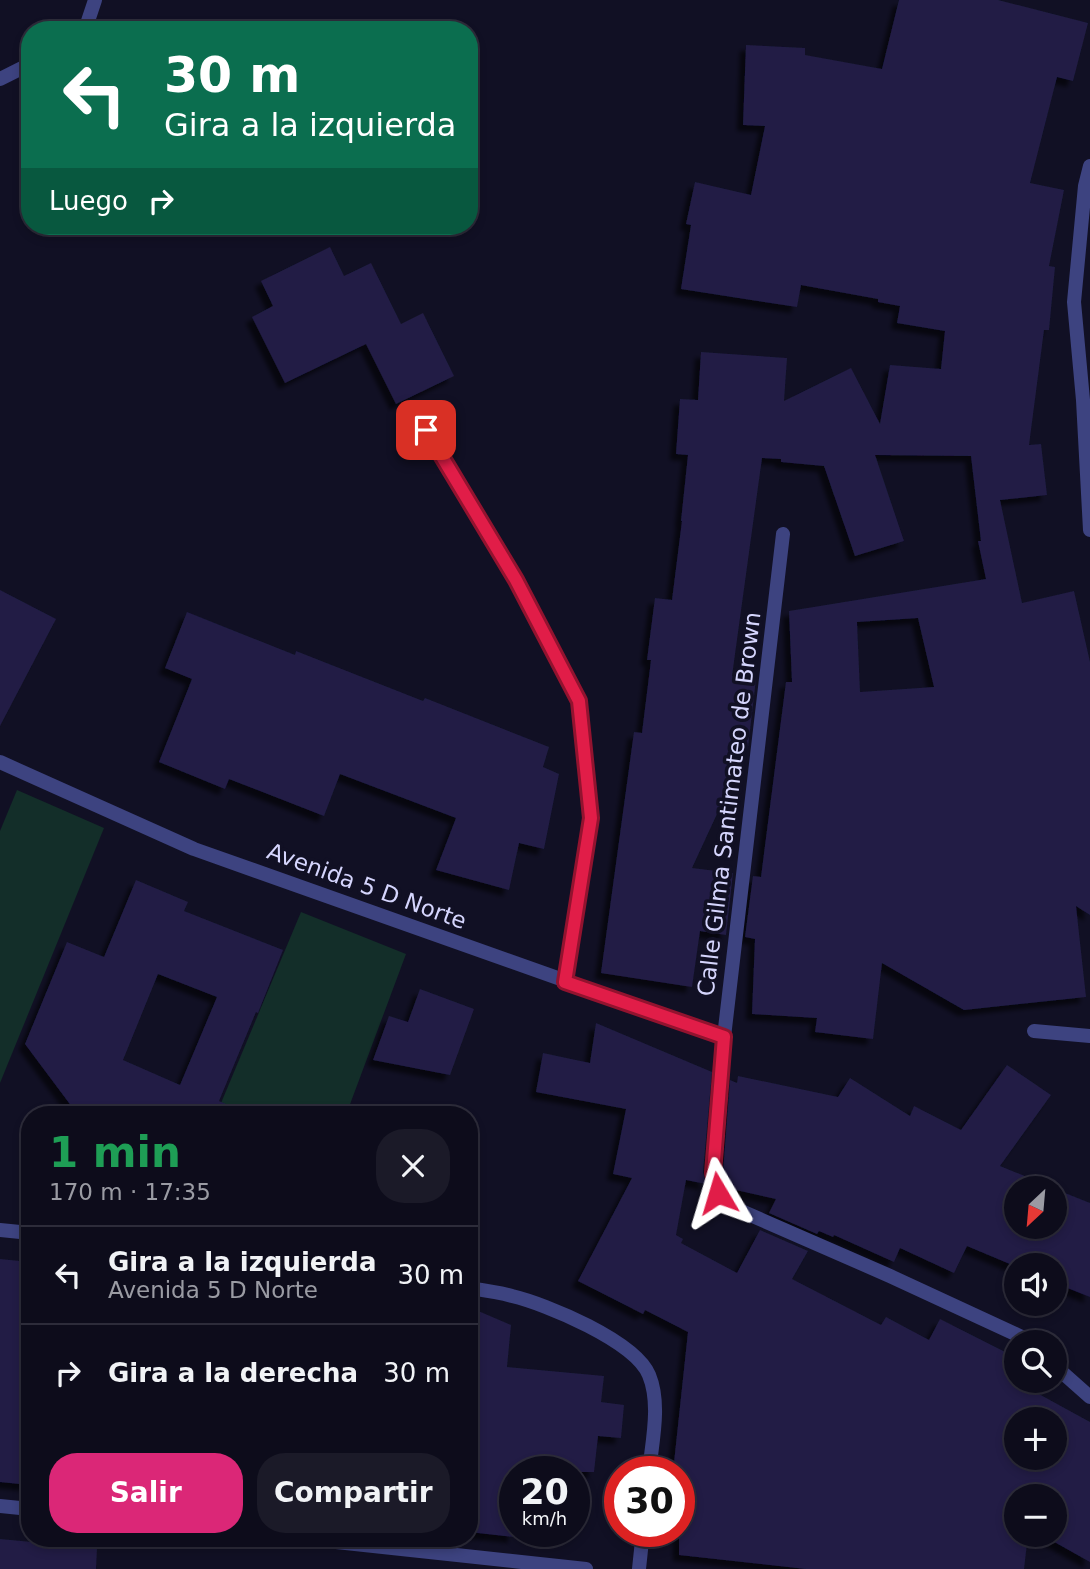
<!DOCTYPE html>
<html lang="es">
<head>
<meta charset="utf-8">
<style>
	body { margin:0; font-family:"DejaVu Sans",sans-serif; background:#1b1a28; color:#f1f3f6; height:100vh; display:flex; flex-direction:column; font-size:26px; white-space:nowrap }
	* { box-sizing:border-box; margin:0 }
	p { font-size:23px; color:#9a9ba3 }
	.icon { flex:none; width:38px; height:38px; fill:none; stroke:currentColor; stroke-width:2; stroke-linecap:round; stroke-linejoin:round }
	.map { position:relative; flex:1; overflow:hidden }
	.details { position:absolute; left:21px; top:1106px; width:457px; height:441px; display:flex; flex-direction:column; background:#0d0c1b; border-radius:28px; box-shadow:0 4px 10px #0003,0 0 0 2px #2d2c3a }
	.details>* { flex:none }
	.hud { position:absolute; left:21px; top:21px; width:457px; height:214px; border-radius:28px; box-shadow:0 4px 10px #0003,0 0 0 2px #2d2c3a; background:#0b6e4f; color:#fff; overflow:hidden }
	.needle { width:46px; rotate:206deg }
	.buttons { position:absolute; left:1004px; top:1176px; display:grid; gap:14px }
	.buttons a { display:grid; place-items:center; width:63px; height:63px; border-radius:50%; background:#0d0c1b; box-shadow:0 4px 10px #0003,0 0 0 2px #2d2c3a; font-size:35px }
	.speed { position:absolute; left:499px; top:1456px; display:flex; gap:14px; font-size:35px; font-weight:700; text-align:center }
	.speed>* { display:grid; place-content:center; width:91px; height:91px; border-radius:50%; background:#0d0c1b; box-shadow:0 4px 10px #0003,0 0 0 2px #2d2c3a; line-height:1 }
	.speed small { font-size:18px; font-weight:400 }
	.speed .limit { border:10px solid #d22; background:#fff; color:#111 }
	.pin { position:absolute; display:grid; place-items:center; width:60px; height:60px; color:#fff; margin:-30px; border-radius:14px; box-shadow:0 4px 10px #0006 }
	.me { position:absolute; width:77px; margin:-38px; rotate:353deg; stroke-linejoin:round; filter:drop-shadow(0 0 5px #0008) }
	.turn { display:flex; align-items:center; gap:24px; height:147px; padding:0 28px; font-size:32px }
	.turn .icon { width:91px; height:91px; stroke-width:2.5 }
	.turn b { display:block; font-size:49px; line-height:60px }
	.then { display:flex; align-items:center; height:66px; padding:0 28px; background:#0003; gap:14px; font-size:26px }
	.round { display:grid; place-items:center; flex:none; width:74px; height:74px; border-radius:28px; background:#1b1a28 }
	.summary { display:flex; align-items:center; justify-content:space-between; height:119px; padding:0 28px }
	h1 { font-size:42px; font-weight:600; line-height:52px; color:#1e9e55 }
	.cta { display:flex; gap:14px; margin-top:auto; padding:14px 28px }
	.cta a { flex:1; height:80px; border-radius:28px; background:#db2777; color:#fff; font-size:28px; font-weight:600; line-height:80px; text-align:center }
	.cta a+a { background:#1b1a28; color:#f1f3f6 }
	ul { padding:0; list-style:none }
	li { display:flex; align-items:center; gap:21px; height:98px; padding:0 28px; border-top:2px solid #2d2c3a }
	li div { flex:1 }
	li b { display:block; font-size:26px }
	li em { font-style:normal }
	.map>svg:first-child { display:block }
	.green { fill:#132e29 }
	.building { fill:#201d44; fill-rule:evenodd; filter:url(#shadow) }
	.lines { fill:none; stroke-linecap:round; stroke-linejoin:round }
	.service { stroke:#3d4380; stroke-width:14 }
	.minor { stroke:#3d4380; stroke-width:14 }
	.route-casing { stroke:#92132f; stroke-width:18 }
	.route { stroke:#e11d48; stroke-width:12 }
	.labels { text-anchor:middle; stroke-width:7; stroke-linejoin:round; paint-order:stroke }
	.street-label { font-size:23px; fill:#d5d5fd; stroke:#111024 }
</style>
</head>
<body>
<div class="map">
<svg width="1090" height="1569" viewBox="0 0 1090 1569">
	<defs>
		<filter id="shadow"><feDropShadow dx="-6" dy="6" stdDeviation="2" flood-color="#0009"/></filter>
	</defs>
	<rect width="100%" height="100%" fill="#111024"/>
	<g class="green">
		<polygon points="17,790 104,828 0,1083 0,831"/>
		<polygon points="301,912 406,954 346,1115 216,1115"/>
	</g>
	<g class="building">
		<path d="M899,0h99l90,23 -15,58 -16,-4 -27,106 34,7 -15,76 6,1 -6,63h-5l-15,115 12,-1 6,51 -47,5 22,103 52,-12 16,71v253l-14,-9 10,91 -122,13 -82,-47 -9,76 -58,-7 2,-14 -65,-4 3,-75 -10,-2 8,-61 8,1 25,-195h6l-3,-71 197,-32 -8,-38h3l-10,-85 -96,-1 29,86 -49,15 -31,-90 -43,-4v-3l-19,-1 -30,218 24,3 -8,68 -56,121 41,5 -7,62 -26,-4 -8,56 -91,-14 33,-241 8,1 9,-73h-4l8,-62 17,2 10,-79h-1l7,-66 -12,-1 4,-55 18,1 3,-48 86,6 -3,43 67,-33 29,56 10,-59 51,4 4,-38 -48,-8 3,-17 -22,-4v-3l-77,-14 -4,22 -116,-18 10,-64 -5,-1 9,-42 56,13 14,-69 -22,-1 3,-80 59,3v7l77,14zM918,618l16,69 -74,5 -3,-70z"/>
		<polygon points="330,247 344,276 371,263 401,324 423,313 454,376 396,404 366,344 285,383 252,317 273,306 261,281"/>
		<polygon points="0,590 56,619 0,726"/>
		<polygon points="187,612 295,655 296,651 423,701 425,698 549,747 543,767 559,774 544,849 519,843 509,890 436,870 456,818 340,774 324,816 229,779 225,789 159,762 192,679 165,668"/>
		<path d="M136,880l52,22 -4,9 99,39 -25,63 -2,-1 -37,89 32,14h-173l-53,-71 42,-102 37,15zM158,974l59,23 -37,88 -57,-25z"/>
		<polygon points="420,989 474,1009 450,1075 373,1060 389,1016 408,1022"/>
		<path d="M596,1023l116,49 -9,100 3,12 -20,-4 -10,55 7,4 -2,4 56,30 23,-43 48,21 -16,28 89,46 5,-8 43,23 11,-21 77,39v24l73,40v140l-48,-27h13v-39h-38v39h11l-4,34h-218l-127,-14v-83h-6l15,-140 -43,-22 -2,4 -65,-33 54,-103 -19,-4 13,-65 -90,-17 7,-39 47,10zM1017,1419h38v39h-38z"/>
		<polygon points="1007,1065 1051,1095 1000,1166 1054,1188 1017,1188 1017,1227 1055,1227 1055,1189 1090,1203 1090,1297 1055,1283 1055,1265 1017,1267 967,1246 954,1273 900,1248 894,1262 834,1235 833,1237 819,1231 817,1234 769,1213 776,1199 727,1188 723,1172 730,1080 737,1083 738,1076 838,1097 850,1078 910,1116 914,1106 961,1130"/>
		<polygon points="0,1259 30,1262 30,1485 0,1482"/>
		<polygon points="469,1307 511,1325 507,1367 604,1376 601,1402 624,1405 621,1438 598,1436 594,1472 514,1472 514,1537 469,1532"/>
		<polygon points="0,1539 97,1548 96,1569 0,1569"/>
	</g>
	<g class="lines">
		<g class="service">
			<polyline points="0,79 30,64"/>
			<polyline points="426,430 516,580 579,701 591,818 565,982"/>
			<polyline points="1034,1031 1090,1036"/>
		</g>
		<g class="minor">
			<polyline points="85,30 95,0"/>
			<polyline points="1090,166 1085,186 1074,302 1083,400 1090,530"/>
			<polyline points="783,534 724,1037 713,1173 718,1193 732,1207 890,1276 1024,1338 1029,1342"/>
			<polyline points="0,762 194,849 724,1037"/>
			<polyline points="0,1230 30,1233"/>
			<path d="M469,1288c14,2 29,4 43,8 34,8 123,45 137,79 12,29 3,67 0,97"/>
			<polyline points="1055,1366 1090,1397"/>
			<polyline points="0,1506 30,1509"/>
			<polyline points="299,1538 586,1569"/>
			<polyline points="639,1569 643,1531"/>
		</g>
	</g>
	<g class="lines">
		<g class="route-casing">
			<polyline id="route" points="426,430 516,580 579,701 591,818 565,982 724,1037 713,1173 718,1193"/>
		</g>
		<use href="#route" class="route"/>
	</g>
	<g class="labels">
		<g class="street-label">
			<text transform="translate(729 804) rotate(-83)" y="8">Calle Gilma Santimateo de Brown</text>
			<text transform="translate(367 886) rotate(20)" y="8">Avenida 5 D Norte</text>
		</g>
	</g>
</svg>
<div class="buttons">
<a><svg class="needle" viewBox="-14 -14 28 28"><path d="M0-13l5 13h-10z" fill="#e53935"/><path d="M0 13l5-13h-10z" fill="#9a9ba3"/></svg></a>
<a><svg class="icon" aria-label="sound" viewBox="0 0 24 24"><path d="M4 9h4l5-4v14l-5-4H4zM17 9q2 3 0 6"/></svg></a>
<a><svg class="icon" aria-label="search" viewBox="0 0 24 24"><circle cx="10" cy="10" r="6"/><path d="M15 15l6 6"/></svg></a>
<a>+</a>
<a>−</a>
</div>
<div class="speed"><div>20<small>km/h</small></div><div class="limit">30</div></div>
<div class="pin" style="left:426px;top:430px;background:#d93025"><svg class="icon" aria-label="arrive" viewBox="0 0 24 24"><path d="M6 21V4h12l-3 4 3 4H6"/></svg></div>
<svg class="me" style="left:718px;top:1193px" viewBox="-20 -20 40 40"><path d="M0-17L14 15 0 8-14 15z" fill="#e11d48" stroke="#fff" stroke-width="4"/></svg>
<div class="hud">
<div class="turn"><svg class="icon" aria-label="left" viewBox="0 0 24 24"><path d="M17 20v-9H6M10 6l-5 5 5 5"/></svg><div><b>30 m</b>Gira a la izquierda</div></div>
<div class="then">Luego<svg class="icon" aria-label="right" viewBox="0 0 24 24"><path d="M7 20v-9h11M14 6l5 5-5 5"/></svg></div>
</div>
<section class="details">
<div class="summary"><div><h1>1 min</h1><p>170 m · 17:35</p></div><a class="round"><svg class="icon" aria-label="close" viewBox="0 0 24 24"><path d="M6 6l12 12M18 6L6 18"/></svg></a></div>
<ul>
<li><svg class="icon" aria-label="left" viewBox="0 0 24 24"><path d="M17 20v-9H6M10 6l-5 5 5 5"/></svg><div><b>Gira a la izquierda</b><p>Avenida 5 D Norte</p></div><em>30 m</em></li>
<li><svg class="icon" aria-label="right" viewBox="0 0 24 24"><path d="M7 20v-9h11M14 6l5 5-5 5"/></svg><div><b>Gira a la derecha</b></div><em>30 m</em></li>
</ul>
<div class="cta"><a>Salir</a><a>Compartir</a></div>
</section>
</div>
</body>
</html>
